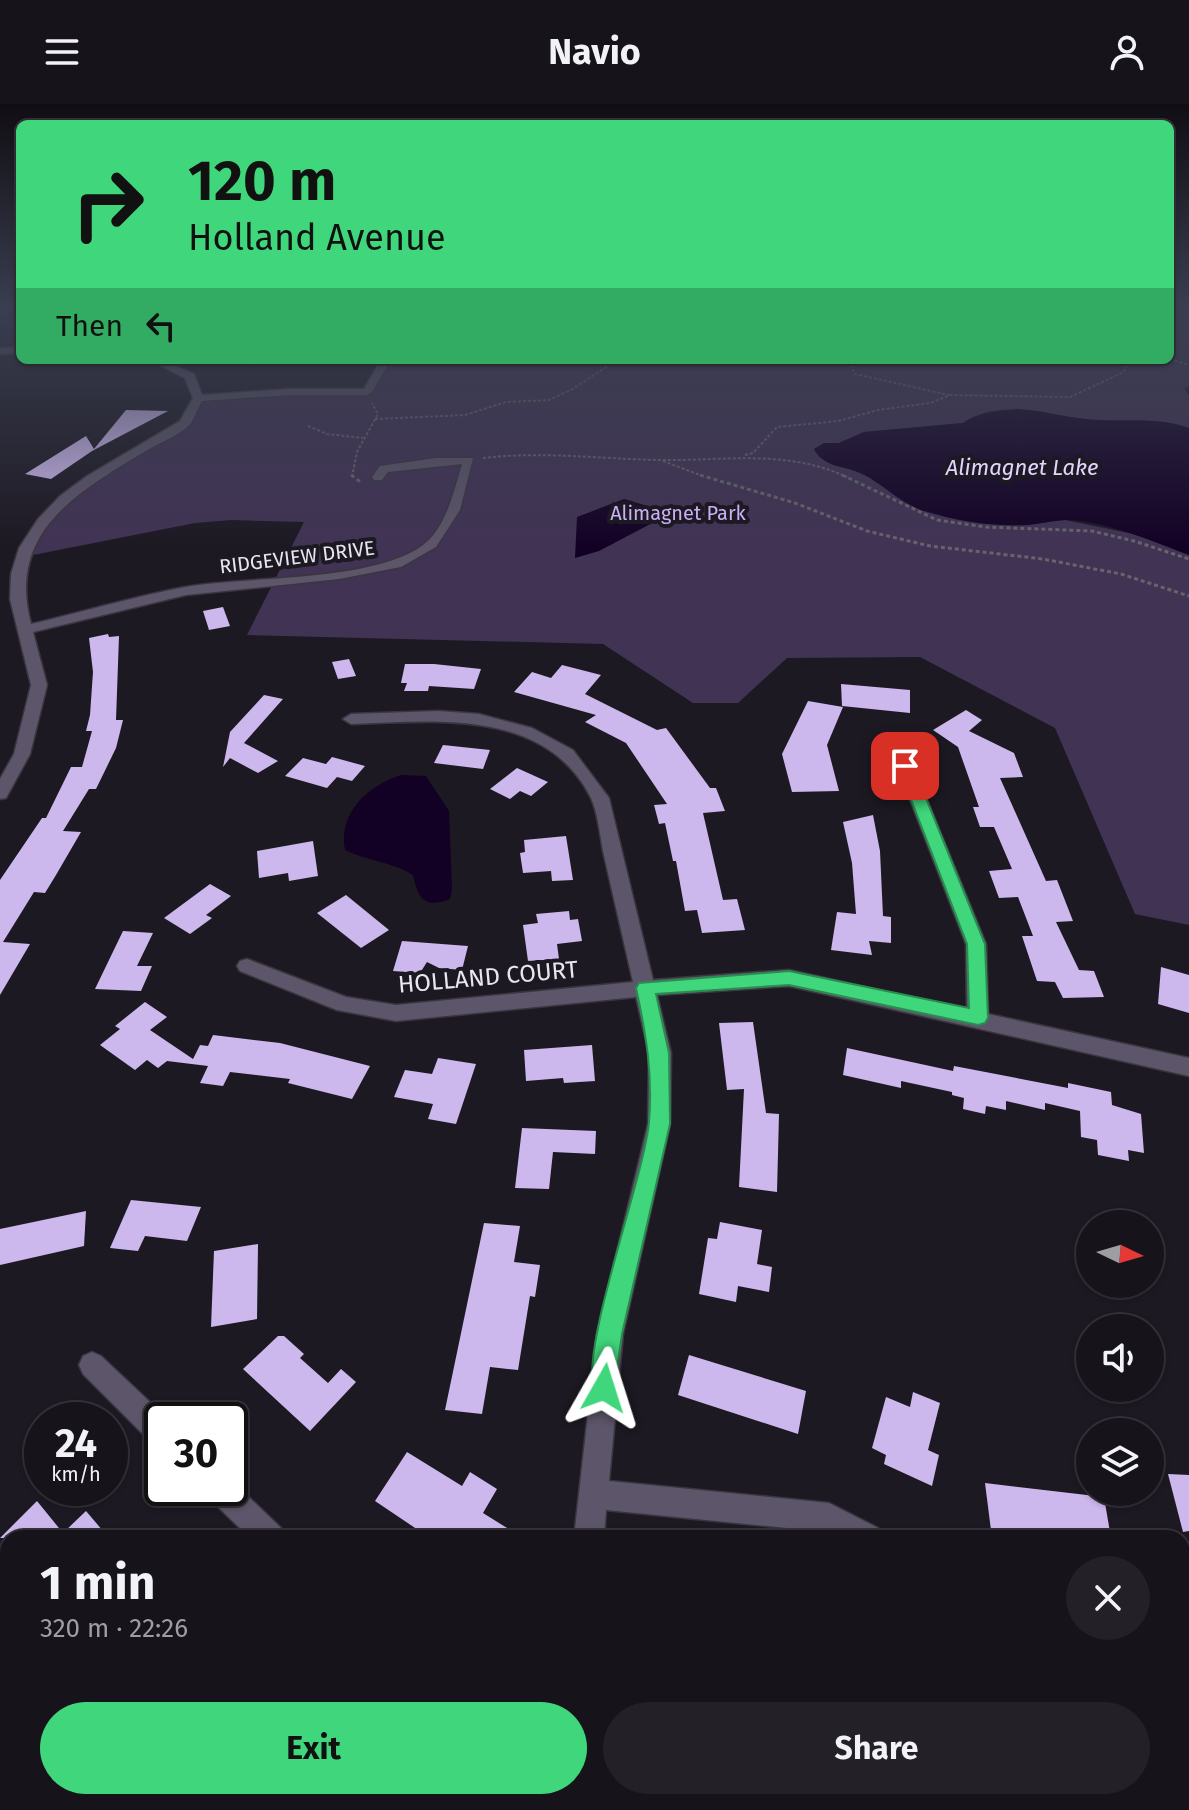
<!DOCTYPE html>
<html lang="en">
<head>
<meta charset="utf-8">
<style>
	body { margin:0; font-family:"Fira Sans",sans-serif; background:#232027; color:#f1f3f6; height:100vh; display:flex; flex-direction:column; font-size:30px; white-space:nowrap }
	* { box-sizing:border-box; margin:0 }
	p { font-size:26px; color:#9e9ea2 }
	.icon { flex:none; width:44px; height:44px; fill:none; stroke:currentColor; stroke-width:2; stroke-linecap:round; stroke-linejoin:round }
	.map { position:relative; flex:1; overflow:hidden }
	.drawer { position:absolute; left:0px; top:1426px; width:1190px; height:280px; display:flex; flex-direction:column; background:#16131a; border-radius:24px 24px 0 0; box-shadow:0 2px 6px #0004,0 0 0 2px #353239 }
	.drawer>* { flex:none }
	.banner { position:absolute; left:16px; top:16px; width:1158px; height:244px; border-radius:12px; box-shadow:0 2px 6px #0004,0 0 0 2px #353239; background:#40d77c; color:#111; overflow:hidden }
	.needle { width:52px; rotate:95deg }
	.buttons { position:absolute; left:1076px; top:1106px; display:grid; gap:16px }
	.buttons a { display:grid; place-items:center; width:88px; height:88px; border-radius:50%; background:#16131a; box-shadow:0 2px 6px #0004,0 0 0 2px #353239; font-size:40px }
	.speed { position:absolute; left:24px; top:1298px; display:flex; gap:16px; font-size:40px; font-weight:700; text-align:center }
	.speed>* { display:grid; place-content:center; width:104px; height:104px; border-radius:50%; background:#16131a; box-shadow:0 2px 6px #0004,0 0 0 2px #353239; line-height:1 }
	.speed small { font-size:20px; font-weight:400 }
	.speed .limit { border:4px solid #111; border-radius:12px; background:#fff; color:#111 }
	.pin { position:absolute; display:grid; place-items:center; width:68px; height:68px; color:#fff; margin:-34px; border-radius:16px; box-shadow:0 4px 12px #0006 }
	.me { position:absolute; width:88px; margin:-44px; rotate:6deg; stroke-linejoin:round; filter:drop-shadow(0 0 6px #0008) }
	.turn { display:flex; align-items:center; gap:28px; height:168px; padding:0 40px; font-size:36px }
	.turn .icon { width:104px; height:104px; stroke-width:2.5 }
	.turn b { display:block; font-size:56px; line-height:68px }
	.then { display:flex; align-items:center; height:76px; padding:0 40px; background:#0003; gap:16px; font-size:30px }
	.round { display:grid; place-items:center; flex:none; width:84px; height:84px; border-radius:42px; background:#232027 }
	.head { display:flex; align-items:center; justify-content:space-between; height:136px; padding:0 40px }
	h1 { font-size:48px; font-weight:700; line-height:60px }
	.cta { display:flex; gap:16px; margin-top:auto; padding:16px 40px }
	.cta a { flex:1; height:92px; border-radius:48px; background:#40d77c; color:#111; font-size:32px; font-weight:700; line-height:92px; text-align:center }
	.cta a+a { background:#232027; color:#f1f3f6 }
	header { display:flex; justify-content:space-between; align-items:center; height:104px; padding:0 40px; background:#16131a; font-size:36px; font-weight:700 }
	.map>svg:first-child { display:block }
	.green { fill:#413354 }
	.water { fill:#130125 }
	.building { fill:#ccb8ec }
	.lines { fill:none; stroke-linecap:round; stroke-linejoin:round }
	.minor-casing { stroke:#3a363f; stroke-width:3 }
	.path-far1 { stroke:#67646d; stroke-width:2; stroke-dasharray:3 2; stroke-linecap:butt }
	.path { stroke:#67646d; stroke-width:3; stroke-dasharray:4 3; stroke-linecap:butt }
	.minor { fill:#5d5569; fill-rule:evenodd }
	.route { fill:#40d77c; stroke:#2a8c51; stroke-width:2 }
	.labels { text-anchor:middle; stroke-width:8; stroke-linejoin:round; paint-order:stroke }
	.far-park-label { font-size:20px; fill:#cbaef6; stroke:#1d1923 }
	.far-street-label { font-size:20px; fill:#e9e7ee; stroke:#1d1923 }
	.far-water-label { font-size:22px; font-style:italic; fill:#e4d3ff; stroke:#1d1923 }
	.street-label { font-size:24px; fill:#e9e7ee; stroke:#1d1923 }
</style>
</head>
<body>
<header><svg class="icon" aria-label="menu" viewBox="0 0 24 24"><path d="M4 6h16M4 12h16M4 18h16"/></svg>Navio<svg class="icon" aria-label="person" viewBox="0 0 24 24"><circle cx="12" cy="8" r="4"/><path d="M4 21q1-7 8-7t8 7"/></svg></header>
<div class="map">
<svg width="1189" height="1706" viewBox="0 0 1189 1706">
	<rect width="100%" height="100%" fill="#1d1923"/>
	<path class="green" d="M1170,205h19v77l-5,2 5,8v32c-33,-12 -65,-6 -99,-8 -42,-3 -90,-23 -127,3l-99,9 -25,11h-15l-6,13 15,9 15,3 30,13 42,29 72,14 33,1 40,-5 69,14 55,21v370l-54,-11 -80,-186 -135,-71 -133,1 -49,45h-45l-90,-59 -356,-9 57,-113 -73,-2 -36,3 -172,34 41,-58 121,-76 13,-25 169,-7 19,-31h784z"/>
	<g class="water">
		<path d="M1018,305c24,1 45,8 69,10 35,4 68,-3 102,9v127c-33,-13 -90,-36 -125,-35 -11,0 -24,4 -36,5 -35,2 -71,-4 -104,-14 -23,-7 -41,-27 -63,-38 -17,-7 -38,-6 -47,-24l10,-6h15l25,-11 99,-9c15,-10 36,-13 55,-14z"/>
		<polygon points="624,395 644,401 658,416 599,447 575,454 577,413"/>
		<path d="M401,671l25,1 23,35 3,78 -2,10c-25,10 -32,0 -37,-24 -20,-13 -46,-14 -68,-25 -7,-37 22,-64 56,-75z"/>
	</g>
	<g class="building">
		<polygon points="126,306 168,307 92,347 51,375 25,370 86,332 94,345"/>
		<polygon points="223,503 230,522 209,526 203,507"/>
		<polygon points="108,530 109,533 119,532 116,616 123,616 116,644 96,685 89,685 63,727 81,728 56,771 45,789 34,788 3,838 30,840 0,891 0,776 42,714 46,714 71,663 82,663 92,627 86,627 90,611 93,568 89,534"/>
		<polygon points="349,555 356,572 338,575 332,558"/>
		<polygon points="405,560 434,560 481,565 474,585 429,582 428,587 404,587 407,579 401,579"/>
		<polygon points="562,561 601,571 585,590 657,626 666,624 710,684 716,684 725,707 703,709 723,796 737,795 745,826 702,829 697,806 685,807 676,757 673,757 665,719 659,720 654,701 667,700 626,639 585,618 596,611 514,588 532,568 551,574"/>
		<polygon points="841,580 910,586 910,609 842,602"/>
		<polygon points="264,591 283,595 244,639 278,657 258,669 230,654 223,663 230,628"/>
		<polygon points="808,597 843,603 827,641 839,687 792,688 782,650"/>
		<polygon points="966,606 982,616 969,627 1014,649 1023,673 1000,674 1046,777 1057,776 1073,817 1056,818 1079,866 1094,867 1104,893 1063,894 1055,878 1037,877 1022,832 1033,832 1018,793 999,794 989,767 1012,765 994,723 980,723 973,703 979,703 958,643 933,626"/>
		<polygon points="443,641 490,646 483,665 434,659"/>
		<polygon points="332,653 365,662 352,677 337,673 327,684 285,672 303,654 326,660"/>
		<polygon points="517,664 548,678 531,692 520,687 510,695 490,685"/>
		<polygon points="873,711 880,747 883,812 891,813 891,839 869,837 872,851 831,846 837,808 856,810 852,759 843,718"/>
		<polygon points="566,732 573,776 552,777 551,767 523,769 520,749 525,748 524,736"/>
		<polygon points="313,737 318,772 289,777 288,769 259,774 257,747"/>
		<polygon points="210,780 231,792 206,811 212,814 190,830 164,814"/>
		<polygon points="346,791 389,826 361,844 317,809"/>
		<polygon points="569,807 570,816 578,815 582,837 557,840 559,855 528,857 523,821 538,819 536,810"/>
		<polygon points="123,827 153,829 137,862 152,862 141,887 95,885"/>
		<polygon points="402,837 468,842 462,866 439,864 427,858 420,869 393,867"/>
		<polygon points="1161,863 1189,871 1189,909 1158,900"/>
		<polygon points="145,898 167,913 150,926 193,955 200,941 208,942 213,931 280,939 370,962 352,995 288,979 290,975 230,968 223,982 200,979 208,962 167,957 158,964 147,956 135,966 100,941 120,925 115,922"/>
		<polygon points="753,918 766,1009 779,1010 777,1088 739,1083 744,985 727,986 719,919"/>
		<polygon points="592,941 595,977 564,979 563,974 526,977 524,946"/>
		<polygon points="847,944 953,967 954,962 1068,984 1068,979 1111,988 1112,1001 1141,1010 1144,1049 1128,1046 1129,1057 1098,1051 1097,1036 1081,1033 1080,1007 1045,999 1045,1006 1006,997 1006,1006 986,1002 985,1010 963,1005 964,994 952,991 952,988 901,977 901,984 843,971"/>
		<polygon points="438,954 476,960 456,1020 428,1015 433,1000 394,993 405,966 432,970"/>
		<polygon points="522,1024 596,1027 595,1050 553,1048 549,1085 515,1084"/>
		<polygon points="131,1096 201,1103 187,1137 145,1132 138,1147 110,1144"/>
		<polygon points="86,1107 84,1142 0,1161 0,1125"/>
		<polygon points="720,1118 762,1126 757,1160 772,1163 769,1188 738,1182 736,1198 699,1190 708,1134 717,1135"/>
		<polygon points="484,1119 520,1122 514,1158 540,1161 535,1193 530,1192 518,1266 490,1263 482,1310 445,1306"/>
		<polygon points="258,1140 257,1215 211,1223 214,1147"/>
		<polygon points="278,1232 284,1232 304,1250 300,1254 328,1279 341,1265 356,1278 310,1327 243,1265"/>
		<polygon points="689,1251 806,1287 798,1330 678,1291"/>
		<polygon points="913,1288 940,1299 928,1346 939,1351 932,1382 884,1360 886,1351 872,1344 886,1293 910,1303"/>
		<polygon points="407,1348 462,1382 470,1368 497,1385 483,1409 523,1434 430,1434 375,1397"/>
		<polygon points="1168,1370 1189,1371 1189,1427 1183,1428"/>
		<polygon points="985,1379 1104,1393 1111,1434 992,1434"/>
		<polygon points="37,1397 63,1429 86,1407 109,1434 0,1434"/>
	</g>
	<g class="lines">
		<g class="minor-casing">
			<g id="minor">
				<polygon points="20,243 20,249 0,250 0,244"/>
				<path d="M149,256h13l32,14 8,21 88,-6h74l17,-29h10l-19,32 -5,3h-77l-88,6c-4,7 -7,16 -11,22 -9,11 -29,19 -42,26 -69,42 -143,81 -118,175 51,-12 102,-27 154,-37 62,-11 189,-5 238,-42 23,-17 31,-54 39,-81l-74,8 -6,8h-8l-2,-3 8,-11 56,-8h37l-13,52 -24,37 -35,20 -62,12 -153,16 -153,37 14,53 -17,69 -24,44 -6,1v-20l14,-25 17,-69 -21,-86 1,-25 8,-26 19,-29 22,-23 27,-20 93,-55 13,-23 -8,-20z"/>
				<path d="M438,607l41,3 53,14 41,22 36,48 44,182 136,-10 178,40 -1,-66 -69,-178 8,-5 8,5 73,178 2,70 201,44v18l-400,-90 -132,9 14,58 -1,71 -47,210 -14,147 220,22 49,25 5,10h-46l-11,-6 -220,-22 -2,28h-30l23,-204 51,-210 1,-71 -13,-56 -240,24 -59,-11 -97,-39 -3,-5 3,-5 7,-2 99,38 50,8 237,-23c-10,-44 -20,-87 -30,-131 -3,-16 -5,-38 -12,-53 -45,-90 -156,-77 -240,-74l-8,-5 8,-5z"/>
				<polygon points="92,1248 101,1252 169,1316 162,1316 162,1343 152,1339 83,1270 79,1261 83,1252"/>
				<polygon points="230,1375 281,1424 286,1434 250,1434 209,1394 205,1384 230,1384"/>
				<polygon points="1182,1557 1189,1558 1189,1590 1182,1589"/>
				<rect x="550" y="1698" width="34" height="8"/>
			</g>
		</g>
		<g class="path-far1">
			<polyline points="1170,255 1189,261"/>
			<polyline points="848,256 855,270 949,291"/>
			<polyline points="375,315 465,311 506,298 549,296 571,286 617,256"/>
			<polyline points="308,322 327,330 363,334"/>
			<polyline points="745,351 753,349 777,323 838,317 878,306 930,299 950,291 1070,293 1124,268 1128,256"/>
			<path d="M483,354c59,-7 118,1 177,2 64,1 127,-11 187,17"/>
			<polyline points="663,357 705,373"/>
			<polyline points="352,373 357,348 378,310 372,299"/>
		</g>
		<g class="path">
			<polyline points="351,371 362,379"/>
			<polyline points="700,371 795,399 867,427 930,442 1043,455 1121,470 1189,492"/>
			<polyline points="842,371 937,416 986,423 1092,427 1134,437 1189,455"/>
		</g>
		<use href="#minor" class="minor"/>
	</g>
	<linearGradient id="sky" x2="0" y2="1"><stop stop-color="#100e13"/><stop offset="0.46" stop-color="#3a3e50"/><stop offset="1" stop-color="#3a3e50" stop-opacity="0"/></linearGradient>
	<rect width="1189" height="444" fill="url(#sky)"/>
	<path class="route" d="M905,657l8,5 72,178 3,74 -3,5 -7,2 -189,-40 -133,9 13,59 1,71 -48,210 -9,62 -9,4 -9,-4c-18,-43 49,-216 54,-274 4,-47 -3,-89 -13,-134l3,-5 150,-12 180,37 -2,-64 -69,-178z"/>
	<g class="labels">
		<g class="far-park-label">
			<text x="678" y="416">Alimagnet Park</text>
		</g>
		<g class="far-street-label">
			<text transform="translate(297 453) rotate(-7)" y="7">RIDGEVIEW DRIVE</text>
		</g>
		<g class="far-water-label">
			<text x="1022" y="371">Alimagnet Lake</text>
		</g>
		<g class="street-label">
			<text transform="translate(488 873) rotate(-5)" y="8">HOLLAND COURT</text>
		</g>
	</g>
</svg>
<div class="buttons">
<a><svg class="needle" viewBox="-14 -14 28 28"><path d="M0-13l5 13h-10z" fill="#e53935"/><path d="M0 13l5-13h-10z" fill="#9e9ea2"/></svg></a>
<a><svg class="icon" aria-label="sound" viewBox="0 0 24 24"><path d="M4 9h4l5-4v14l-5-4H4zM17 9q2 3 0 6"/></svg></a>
<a><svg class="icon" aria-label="layers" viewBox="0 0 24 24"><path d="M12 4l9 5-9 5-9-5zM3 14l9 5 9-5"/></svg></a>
</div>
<div class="speed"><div>24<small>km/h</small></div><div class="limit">30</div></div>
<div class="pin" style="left:905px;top:662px;background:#d93025"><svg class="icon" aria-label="arrive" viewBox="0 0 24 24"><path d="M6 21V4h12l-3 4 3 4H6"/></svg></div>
<svg class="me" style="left:604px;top:1284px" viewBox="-20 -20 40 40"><path d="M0-17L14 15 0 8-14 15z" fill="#40d77c" stroke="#fff" stroke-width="4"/></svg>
<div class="banner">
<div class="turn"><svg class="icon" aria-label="right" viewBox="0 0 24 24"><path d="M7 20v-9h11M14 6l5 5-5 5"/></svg><div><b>120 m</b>Holland Avenue</div></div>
<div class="then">Then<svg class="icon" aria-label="left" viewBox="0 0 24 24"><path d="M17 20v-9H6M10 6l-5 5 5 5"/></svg></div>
</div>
<section class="drawer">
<div class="head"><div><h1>1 min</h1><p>320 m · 22:26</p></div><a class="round"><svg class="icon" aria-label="close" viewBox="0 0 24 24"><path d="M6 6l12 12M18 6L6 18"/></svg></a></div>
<div class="cta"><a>Exit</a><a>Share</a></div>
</section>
</div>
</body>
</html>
